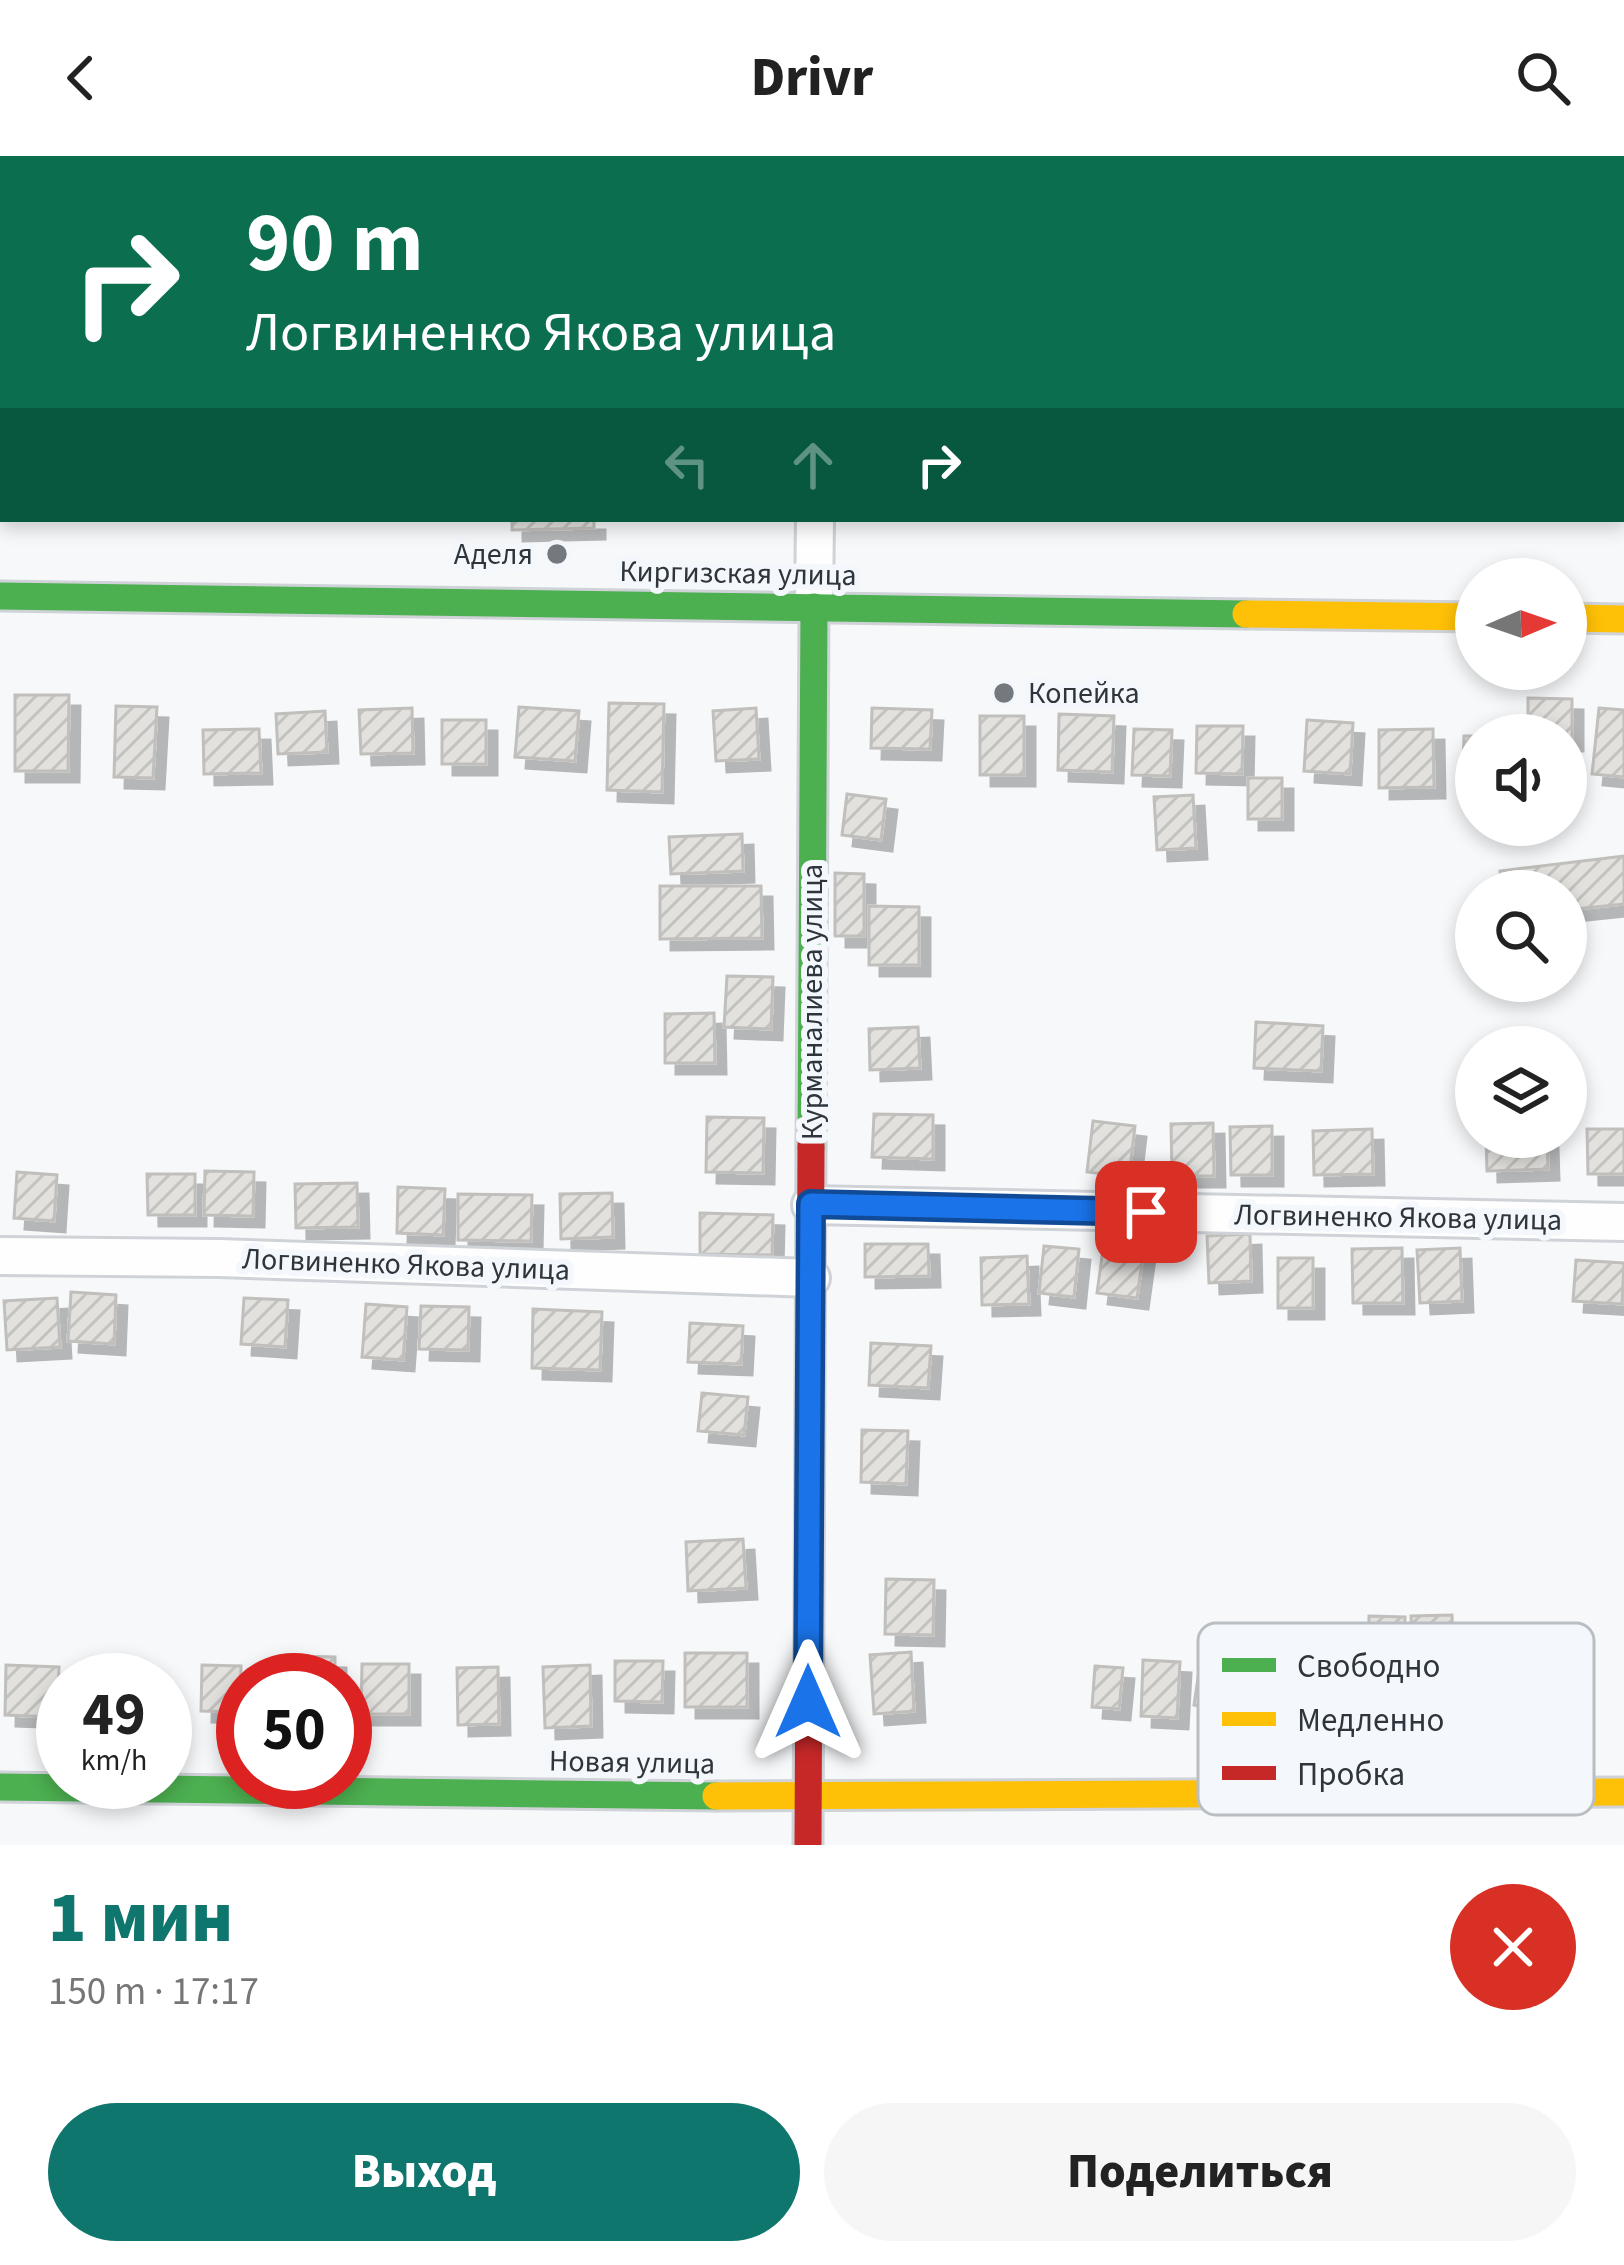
<!DOCTYPE html>
<html lang="ru">
<head>
<meta charset="utf-8">
<style>
	body { margin:0; font-family:"Source Sans 3",sans-serif; background:#f6f6f6; color:#222; height:100vh; display:flex; flex-direction:column; font-size:45px; white-space:nowrap }
	* { box-sizing:border-box; margin:0 }
	p { font-size:39px; color:#767676 }
	.icon { flex:none; width:66px; height:66px; fill:none; stroke:currentColor; stroke-width:2; stroke-linecap:round; stroke-linejoin:round }
	.map { position:relative; height:1689px; overflow:hidden }
	.details { display:flex; flex-direction:column; background:#fff; flex:1 }
	.details>* { flex:none }
	.hud { position:absolute; left:0px; top:0px; width:1626px; height:366px; box-shadow:0 6px 18px #0003; background:#0b6e4f; color:#fff; overflow:hidden }
	.needle { width:78px; rotate:88deg }
	.fabs { position:absolute; left:1455px; top:402px; display:grid; gap:24px }
	.fabs a { display:grid; place-items:center; width:132px; height:132px; border-radius:50%; background:#fff; box-shadow:0 6px 18px #0003; font-size:60px }
	.speed { position:absolute; left:36px; top:1497px; display:flex; gap:24px; font-size:60px; font-weight:700; text-align:center }
	.speed>* { display:grid; place-content:center; width:156px; height:156px; border-radius:50%; background:#fff; box-shadow:0 6px 18px #0003; line-height:1 }
	.speed small { font-size:30px; font-weight:400 }
	.speed .limit { border:18px solid #d22; background:#fff; color:#111 }
	.pin { position:absolute; display:grid; place-items:center; width:102px; height:102px; color:#fff; margin:-51px; border-radius:24px; box-shadow:0 6px 18px #0006 }
	.me { position:absolute; width:132px; margin:-66px; rotate:0deg; stroke-linejoin:round; filter:drop-shadow(0 0 9px #0008) }
	.turn { display:flex; align-items:center; gap:42px; height:252px; padding:0 48px; font-size:54px }
	.turn .icon { width:156px; height:156px; stroke-width:2.5 }
	.turn b { display:block; font-size:84px; line-height:102px }
	.lanes { display:flex; align-items:center; height:114px; padding:0 48px; background:#0003; justify-content:center; gap:60px; direction:ltr }
	.lanes .off { opacity:.35 }
	.round { display:grid; place-items:center; flex:none; width:126px; height:126px; border-radius:63px; background:#f6f6f6 }
	.overview { display:flex; align-items:center; justify-content:space-between; height:204px; padding:0 48px }
	h1 { font-size:72px; font-weight:800; line-height:90px; color:#0f766e }
	.button { display:flex; gap:24px; margin-top:auto; padding:24px 48px }
	.button a { flex:1; height:138px; border-radius:72px; background:#0f766e; color:#fff; font-size:48px; font-weight:800; line-height:138px; text-align:center }
	.button a+a { background:#f6f6f6; color:#222 }
	header { display:flex; justify-content:space-between; align-items:center; height:156px; padding:0 48px; background:#fff; font-size:54px; font-weight:800 }
	.map>svg:first-child { display:block }
	.building { fill:url(#building-hatch); stroke:#c1bfbc; stroke-width:3; filter:url(#shadow) }
	.lines { fill:none; stroke-linecap:round; stroke-linejoin:round }
	.street-casing { stroke:#cfd3d8; stroke-width:42 }
	.fast-casing { stroke:#cfd3d8; stroke-width:33 }
	.slow-casing { stroke:#cfd3d8; stroke-width:33 }
	.jam-casing { stroke:#cfd3d8; stroke-width:33 }
	.street { stroke:#fefefe; stroke-width:36 }
	.fast { stroke:#4caf50; stroke-width:27 }
	.slow { stroke:#ffc107; stroke-width:27 }
	.jam { stroke:#c62828; stroke-width:27 }
	.route-casing { stroke:#114b97; stroke-width:30 }
	.route { stroke:#1a73e8; stroke-width:21 }
	.poi-dot { fill:#74797e; stroke:#f4f8fc; stroke-width:4.5 }
	.labels { text-anchor:middle; stroke-width:12; stroke-linejoin:round; paint-order:stroke }
	.poi-label { font-size:30px; fill:#2e353c; stroke:#f4f8fc; text-anchor:end }
	.street-label { font-size:30px; fill:#2e353c; stroke:#f4f8fc }
	.key { fill:#f4f8fc; stroke:#b9bec2; stroke-width:3 }
	.key-label { font-size:33px; fill:#2e353c }
</style>
</head>
<body>
<header><svg class="icon" aria-label="back" viewBox="0 0 24 24"><path d="M15 5l-7 7 7 7"/></svg>Drivr<svg class="icon" aria-label="search" viewBox="0 0 24 24"><circle cx="10" cy="10" r="6"/><path d="M15 15l6 6"/></svg></header>
<div class="map">
<svg width="1624" height="1689" viewBox="0 0 1624 1689">
	<defs>
		<pattern id="building-hatch" width="6" height="6" patternUnits="userSpaceOnUse" patternTransform="scale(3)"><rect width="6" height="6" fill="#e2e1de"/><path d="M-1 1l2-2M0 6l6-6M5 7l2-2" fill="none" stroke="#c2c2bf"/></pattern>
		<filter id="shadow"><feDropShadow dx="11" dy="11" stdDeviation="0" flood-color="#0004"/></filter>
	</defs>
	<rect width="100%" height="100%" fill="#f6f8fa"/>
	<g class="building">
		<rect x="707" y="0" width="54" height="3"/>
		<polygon points="512,363 594,363 594,372 512,374"/>
		<polygon points="15,539 69,539 68,615 15,615"/>
		<polygon points="1528,542 1572,543 1572,584 1566,584 1566,579 1528,579"/>
		<polygon points="609,547 664,548 662,636 607,634"/>
		<polygon points="116,550 157,551 153,622 114,621"/>
		<polygon points="519,551 579,555 575,605 515,601"/>
		<polygon points="412,552 413,597 361,598 359,554"/>
		<polygon points="756,552 759,603 716,605 713,555"/>
		<polygon points="872,552 932,554 930,593 871,592"/>
		<polygon points="1599,552 1624,554 1624,621 1592,618"/>
		<polygon points="325,555 327,596 278,598 276,558"/>
		<polygon points="1059,558 1114,560 1112,616 1058,614"/>
		<rect x="980" y="560" width="44" height="59"/>
		<rect x="442" y="564" width="44" height="44"/>
		<polygon points="1307,564 1353,567 1350,618 1304,615"/>
		<polygon points="1197,570 1243,570 1242,618 1196,617"/>
		<polygon points="259,573 261,617 204,618 203,574"/>
		<polygon points="1134,573 1172,574 1170,620 1132,619"/>
		<polygon points="1433,573 1434,631 1379,632 1379,574"/>
		<polygon points="1464,580 1476,580 1476,630 1462,629"/>
		<rect x="1248" y="622" width="34" height="41"/>
		<polygon points="847,638 886,643 881,684 842,679"/>
		<polygon points="1193,639 1196,692 1157,694 1154,641"/>
		<polygon points="742,678 743,715 671,718 669,681"/>
		<polygon points="1624,700 1624,748 1566,754 1566,735 1502,735 1500,715"/>
		<polygon points="835,717 864,718 864,780 835,780"/>
		<polygon points="660,730 761,730 762,782 660,783"/>
		<polygon points="869,750 919,751 919,809 869,809"/>
		<polygon points="727,820 773,821 771,873 724,871"/>
		<polygon points="714,857 715,907 665,907 665,858"/>
		<polygon points="1256,866 1323,870 1321,915 1254,912"/>
		<polygon points="918,871 920,912 870,914 869,873"/>
		<polygon points="874,958 933,959 933,1003 872,1001"/>
		<polygon points="707,961 764,962 763,1017 706,1016"/>
		<polygon points="1093,965 1135,970 1129,1021 1087,1016"/>
		<polygon points="1213,967 1214,1020 1172,1020 1171,968"/>
		<polygon points="1272,970 1272,1019 1231,1019 1230,971"/>
		<polygon points="1372,973 1373,1018 1314,1019 1313,975"/>
		<polygon points="1587,973 1624,973 1624,1018 1588,1018"/>
		<polygon points="1486,981 1547,981 1548,1013 1487,1015"/>
		<polygon points="205,1015 254,1016 253,1060 204,1059"/>
		<polygon points="17,1016 57,1019 54,1065 14,1062"/>
		<polygon points="147,1018 195,1018 195,1059 148,1059"/>
		<polygon points="357,1027 358,1071 296,1072 295,1028"/>
		<polygon points="398,1031 445,1033 443,1079 397,1077"/>
		<polygon points="612,1037 613,1081 561,1083 560,1038"/>
		<polygon points="458,1038 532,1039 531,1085 458,1084"/>
		<polygon points="700,1057 773,1059 772,1099 700,1098"/>
		<polygon points="1250,1078 1251,1125 1209,1127 1207,1080"/>
		<polygon points="1104,1086 1144,1092 1137,1142 1097,1137"/>
		<polygon points="865,1088 928,1088 929,1120 865,1121"/>
		<polygon points="1044,1090 1079,1093 1074,1141 1039,1137"/>
		<polygon points="1402,1092 1403,1147 1353,1147 1352,1093"/>
		<polygon points="1460,1092 1462,1145 1420,1147 1417,1094"/>
		<polygon points="1027,1100 1029,1148 982,1149 981,1102"/>
		<rect x="1278" y="1102" width="35" height="50"/>
		<polygon points="1576,1104 1624,1107 1622,1148 1573,1145"/>
		<polygon points="71,1136 116,1139 114,1188 68,1185"/>
		<polygon points="57,1142 60,1191 7,1194 4,1145"/>
		<polygon points="244,1142 288,1144 285,1191 241,1188"/>
		<polygon points="366,1148 407,1151 403,1204 362,1201"/>
		<polygon points="421,1150 469,1151 468,1194 419,1193"/>
		<polygon points="533,1153 602,1156 600,1214 532,1212"/>
		<polygon points="690,1167 743,1170 741,1208 688,1206"/>
		<polygon points="871,1187 931,1190 928,1232 869,1229"/>
		<polygon points="702,1237 748,1241 744,1279 698,1275"/>
		<polygon points="862,1274 908,1275 906,1328 861,1326"/>
		<polygon points="743,1383 746,1432 688,1435 686,1386"/>
		<polygon points="886,1423 934,1424 933,1479 885,1478"/>
		<polygon points="1452,1459 1455,1548 1414,1549 1411,1460"/>
		<polygon points="1369,1460 1405,1461 1403,1551 1367,1550"/>
		<polygon points="1205,1475 1246,1482 1235,1556 1194,1549"/>
		<polygon points="911,1496 914,1555 874,1558 870,1499"/>
		<rect x="685" y="1497" width="62" height="54"/>
		<polygon points="291,1500 335,1501 335,1524 291,1524"/>
		<polygon points="1143,1504 1180,1506 1177,1562 1141,1560"/>
		<polygon points="615,1505 663,1505 662,1546 615,1545"/>
		<polygon points="362,1508 409,1508 409,1558 361,1558"/>
		<polygon points="6,1509 59,1511 57,1561 5,1559"/>
		<polygon points="202,1509 241,1510 240,1556 201,1555"/>
		<polygon points="590,1509 591,1570 545,1572 543,1511"/>
		<polygon points="1095,1510 1123,1512 1119,1553 1092,1551"/>
		<polygon points="498,1511 499,1568 458,1569 457,1512"/>
	</g>
	<g class="lines">
		<g class="street-casing">
			<g id="street">
				<polyline points="817,3 817,0"/>
				<polyline points="814,451 815,363"/>
				<polyline points="811,1049 1624,1066"/>
				<polyline points="0,1100 219,1102 811,1122"/>
			</g>
		</g>
		<g class="fast-casing">
			<g id="fast">
				<polyline points="0,440 1246,458"/>
				<polyline points="811,991 814,451"/>
				<polyline points="0,1631 716,1640"/>
			</g>
		</g>
		<g class="slow-casing">
			<g id="slow">
				<polyline points="1246,458 1476,461"/>
				<polyline points="1566,462 1624,463"/>
				<polyline points="716,1640 1624,1636"/>
			</g>
		</g>
		<g class="jam-casing">
			<polyline id="jam" points="808,1689 811,991"/>
		</g>
		<use href="#street" class="street"/>
		<use href="#fast" class="fast"/>
		<use href="#slow" class="slow"/>
		<use href="#jam" class="jam"/>
	</g>
	<g class="lines">
		<g class="route-casing">
			<polyline id="route" points="808,1546 811,1048 1146,1056"/>
		</g>
		<use href="#route" class="route"/>
	</g>
	<g class="poi-dot">
		<circle cx="557" cy="398" r="12"/>
		<circle cx="1004" cy="537" r="12"/>
	</g>
	<g class="labels">
		<g class="poi-label">
			<text x="533" y="408">Аделя</text>
			<text x="1028" y="547" text-anchor="start">Копейка</text>
		</g>
		<g class="street-label">
			<text transform="translate(738 417) rotate(1)" y="10">Киргизская улица</text>
			<text transform="translate(812 846) rotate(-90)" y="10">Курманалиева улица</text>
			<text transform="translate(1398 1061) rotate(1)" y="10">Логвиненко Якова улица</text>
			<text transform="translate(406 1108) rotate(2)" y="10">Логвиненко Якова улица</text>
			<text transform="translate(632 1606) rotate(1)" y="10">Новая улица</text>
		</g>
	</g>
	<rect x="1198" y="1467" width="396" height="192" rx="18" class="key"/>
	<rect x="1222" y="1502" width="54" height="14" fill="#4caf50"/>
	<rect x="1222" y="1556" width="54" height="14" fill="#ffc107"/>
	<rect x="1222" y="1610" width="54" height="14" fill="#c62828"/>
	<g class="key-label">
		<text x="1297" y="1521">Свободно</text>
		<text x="1297" y="1575">Медленно</text>
		<text x="1297" y="1629">Пробка</text>
	</g>
</svg>
<div class="fabs">
<a><svg class="needle" viewBox="-14 -14 28 28"><path d="M0-13l5 13h-10z" fill="#e53935"/><path d="M0 13l5-13h-10z" fill="#767676"/></svg></a>
<a><svg class="icon" aria-label="sound" viewBox="0 0 24 24"><path d="M4 9h4l5-4v14l-5-4H4zM17 9q2 3 0 6"/></svg></a>
<a><svg class="icon" aria-label="search" viewBox="0 0 24 24"><circle cx="10" cy="10" r="6"/><path d="M15 15l6 6"/></svg></a>
<a><svg class="icon" aria-label="layers" viewBox="0 0 24 24"><path d="M12 4l9 5-9 5-9-5zM3 14l9 5 9-5"/></svg></a>
</div>
<div class="speed"><div>49<small>km/h</small></div><div class="limit">50</div></div>
<div class="pin" style="left:1146px;top:1056px;background:#d93025"><svg class="icon" aria-label="arrive" viewBox="0 0 24 24"><path d="M6 21V4h12l-3 4 3 4H6"/></svg></div>
<svg class="me" style="left:808px;top:1546px" viewBox="-20 -20 40 40"><path d="M0-17L14 15 0 8-14 15z" fill="#1a73e8" stroke="#fff" stroke-width="4"/></svg>
<div class="hud">
<div class="turn"><svg class="icon" aria-label="right" viewBox="0 0 24 24"><path d="M7 20v-9h11M14 6l5 5-5 5"/></svg><div><b>90 m</b>Логвиненко Якова улица</div></div>
<div class="lanes"><svg class="icon off" aria-label="left" viewBox="0 0 24 24"><path d="M17 20v-9H6M10 6l-5 5 5 5"/></svg><svg class="icon off" aria-label="ahead" viewBox="0 0 24 24"><path d="M12 20V5M6 11l6-6 6 6"/></svg><svg class="icon" aria-label="right" viewBox="0 0 24 24"><path d="M7 20v-9h11M14 6l5 5-5 5"/></svg></div>
</div>
</div>
<section class="details">
<div class="overview"><div><h1>1 мин</h1><p>150 m · 17:17</p></div><a class="round" style="background:#d93025;color:#fff"><svg class="icon" aria-label="close" viewBox="0 0 24 24"><path d="M6 6l12 12M18 6L6 18"/></svg></a></div>
<div class="button"><a>Выход</a><a>Поделиться</a></div>
</section>
</body>
</html>
